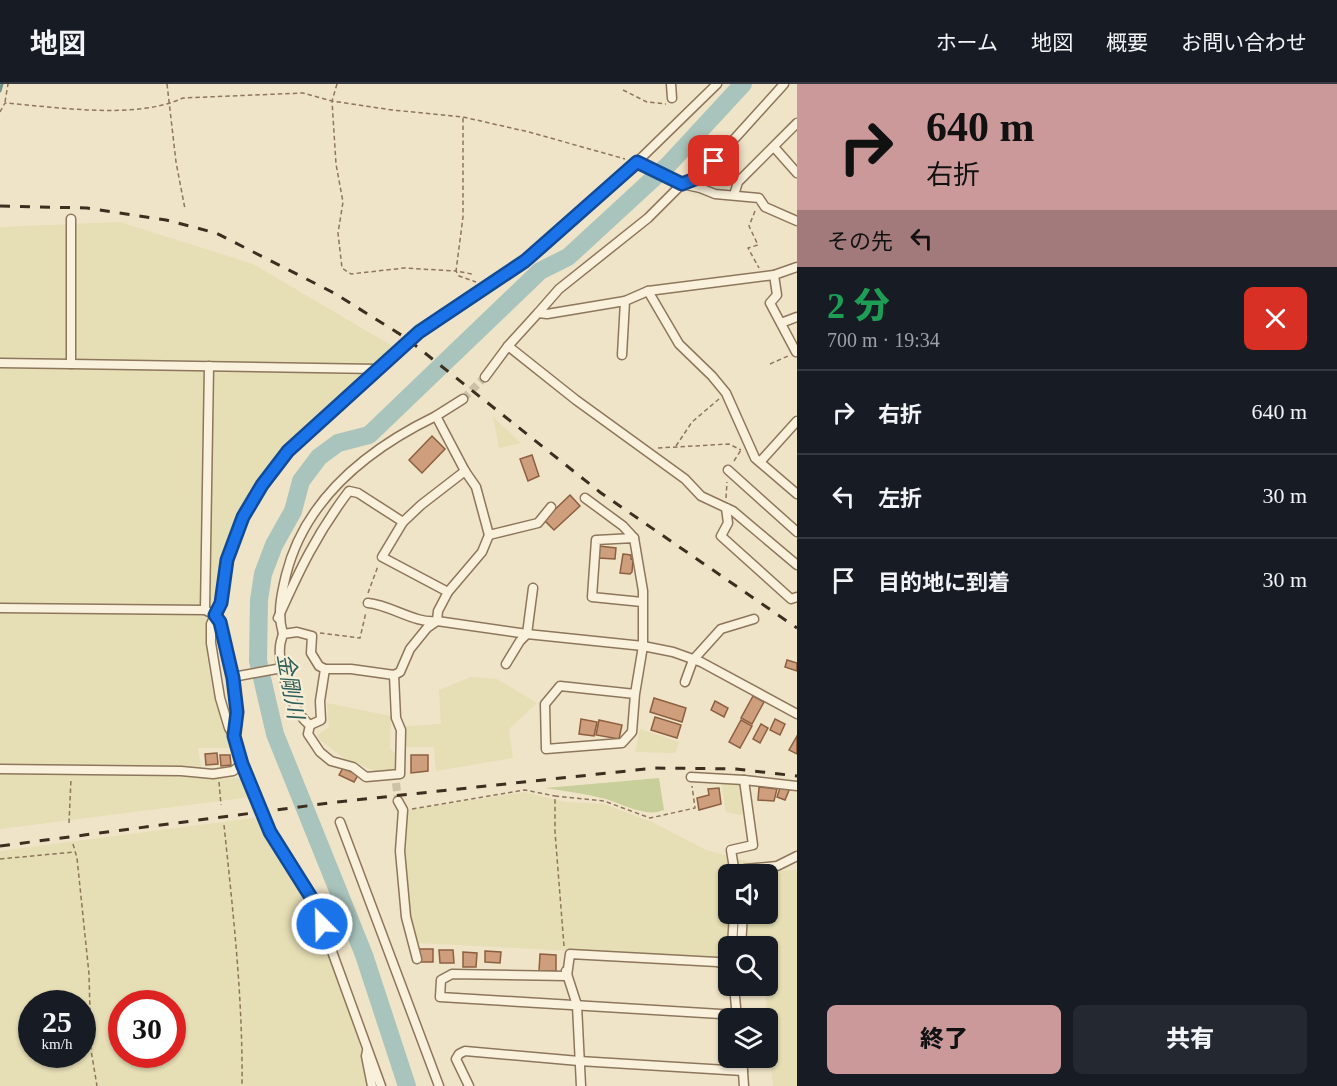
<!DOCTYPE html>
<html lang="ja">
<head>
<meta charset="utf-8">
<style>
	body { margin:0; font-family:"Times New Roman","Noto Sans JP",serif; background:#242831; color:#f1f3f6; height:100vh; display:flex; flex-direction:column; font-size:22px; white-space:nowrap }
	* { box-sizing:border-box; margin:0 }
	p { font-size:20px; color:#9ea1a6 }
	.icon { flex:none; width:33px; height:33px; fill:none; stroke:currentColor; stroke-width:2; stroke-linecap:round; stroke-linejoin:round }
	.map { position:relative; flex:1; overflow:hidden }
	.side { display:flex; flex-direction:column; background:#171b24; width:540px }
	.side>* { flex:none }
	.banner { background:#cc999b; color:#111; overflow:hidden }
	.controls { position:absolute; left:718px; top:780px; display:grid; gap:12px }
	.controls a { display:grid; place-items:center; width:60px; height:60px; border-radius:9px; background:#171b24; box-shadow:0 2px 4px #0004; font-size:30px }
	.speed { position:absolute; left:18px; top:906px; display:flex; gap:12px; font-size:30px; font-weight:700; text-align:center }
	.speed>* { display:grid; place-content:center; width:78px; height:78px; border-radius:50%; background:#171b24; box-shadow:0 2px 4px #0004; line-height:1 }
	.speed small { font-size:15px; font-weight:400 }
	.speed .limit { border:9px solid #d22; background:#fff; color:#111 }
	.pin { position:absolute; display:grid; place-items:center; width:51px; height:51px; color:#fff; margin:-26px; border-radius:12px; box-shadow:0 3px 9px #0006 }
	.me { position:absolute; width:66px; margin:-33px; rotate:337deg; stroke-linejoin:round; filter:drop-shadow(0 0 4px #0008) }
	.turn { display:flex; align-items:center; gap:21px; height:126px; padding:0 30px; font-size:27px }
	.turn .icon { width:78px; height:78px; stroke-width:2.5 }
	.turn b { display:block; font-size:42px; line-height:51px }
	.then { display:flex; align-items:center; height:57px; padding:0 30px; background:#0003; gap:12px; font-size:22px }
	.round { display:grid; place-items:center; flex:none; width:63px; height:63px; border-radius:9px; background:#242831 }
	.summary { display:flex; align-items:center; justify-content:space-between; height:102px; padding:0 30px }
	h1 { font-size:36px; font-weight:800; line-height:45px; color:#1e9e55 }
	.action { display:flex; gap:12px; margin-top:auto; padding:12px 30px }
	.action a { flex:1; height:69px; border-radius:9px; background:#cc999b; color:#111; font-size:24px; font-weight:800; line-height:69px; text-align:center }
	.action a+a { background:#242831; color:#f1f3f6 }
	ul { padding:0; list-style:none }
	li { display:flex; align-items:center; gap:18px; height:84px; padding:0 30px; border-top:2px solid #363941 }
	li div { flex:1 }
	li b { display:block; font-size:22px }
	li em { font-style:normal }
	header { display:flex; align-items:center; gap:36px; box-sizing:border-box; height:84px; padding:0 30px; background:#171b24; border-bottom:2px solid #363941 }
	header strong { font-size:28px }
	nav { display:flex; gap:33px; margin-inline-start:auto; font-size:21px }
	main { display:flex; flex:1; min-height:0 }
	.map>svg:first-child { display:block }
	.farmland { fill:#e6deb5; fill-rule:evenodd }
	.green { fill:#c9cf9b }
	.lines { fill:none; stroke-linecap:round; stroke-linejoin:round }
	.stream { stroke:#6f938a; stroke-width:3 }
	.river { stroke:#a9c4bc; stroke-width:18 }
	.building { fill:#cf9f7d; stroke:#8d5f41; stroke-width:1.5 }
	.street-tunnel { stroke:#ccc0a6; stroke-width:8; stroke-dasharray:8 4; stroke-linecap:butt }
	.street-casing { stroke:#8d765c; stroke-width:11 }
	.path { stroke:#8d765c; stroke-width:1.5; stroke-dasharray:4.5 3; stroke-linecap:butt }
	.street { stroke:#faf1dc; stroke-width:8 }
	.rail { stroke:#3d2e20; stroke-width:3; stroke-dasharray:10 10; stroke-linecap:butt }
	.route-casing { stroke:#114b97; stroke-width:15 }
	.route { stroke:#1a73e8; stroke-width:10 }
	.labels { text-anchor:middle; stroke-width:4.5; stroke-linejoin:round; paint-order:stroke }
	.water-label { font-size:22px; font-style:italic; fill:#2f5d5a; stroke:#f7eed8 }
</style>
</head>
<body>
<header>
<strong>地図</strong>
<nav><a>ホーム</a><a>地図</a><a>概要</a><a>お問い合わせ</a></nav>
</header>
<main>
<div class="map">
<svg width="797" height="1002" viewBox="0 0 797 1002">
	<rect width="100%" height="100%" fill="#f0e4c8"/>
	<g class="farmland">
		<polygon points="120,138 253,180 394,263 288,362 250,407 234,438 226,471 208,533 207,573 214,612 235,664 198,664 203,694 243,694 252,713 0,745 0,143"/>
		<polygon points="493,333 521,359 499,364"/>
		<polygon points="471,593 497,595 537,619 509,645 513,674 436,687 434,663 405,663 406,642 441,640 439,606"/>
		<polygon points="327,619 391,632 390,664 399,674 397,686 375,687 345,675 319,655 318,651 329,643"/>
		<polygon points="640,645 679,658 675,669 635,668"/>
		<polygon points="721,697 743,697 748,729 741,731 726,728"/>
		<path d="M525,708l40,10 39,2 48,18 54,28 77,21 14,-1v216h-24l-8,-100h3v-40h-39v13l-314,-16 -6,-28 -6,-67 1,-33 4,-5zM729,790h39v40h-39z"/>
		<path d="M259,733l19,36 33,50 44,121 14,62h-369v-235zM32,920h50v50h-50zM122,920h50v50h-50z"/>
	</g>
	<path class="green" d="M659,694l5,32c-18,8 -41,-6 -58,-11 -20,-5 -41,-8 -61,-11z"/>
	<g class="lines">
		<polyline class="stream" points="0,7 2,0"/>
		<polyline class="river" points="407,1002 364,871 275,650 258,577 259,516 263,490 274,461 293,427 301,397 319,373 338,359 369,351 540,187 568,173 669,80 743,0"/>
	</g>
	<g class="building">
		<polygon points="432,352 445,365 422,389 409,376"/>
		<polygon points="532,371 539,392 528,397 520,375"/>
		<polygon points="570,411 580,422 554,446 544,436"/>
		<polygon points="599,462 616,464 615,475 598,474"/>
		<polygon points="623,470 631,471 631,475 633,476 632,488 630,490 620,489"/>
		<polygon points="787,576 797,579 797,587 785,583"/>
		<polygon points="753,612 764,618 752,640 741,634"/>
		<polygon points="654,614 686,624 682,638 650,628"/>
		<polygon points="715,617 728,624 724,633 711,626"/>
		<polygon points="655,633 681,641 677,654 651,646"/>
		<polygon points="581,635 597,638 594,652 579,650"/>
		<polygon points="775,635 785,640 780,651 770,646"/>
		<polygon points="599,636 622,641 619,655 596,651"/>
		<polygon points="741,636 752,642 740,664 729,658"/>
		<polygon points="761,640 768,644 760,659 753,655"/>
		<polygon points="797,652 797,670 789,666"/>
		<polygon points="217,669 218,680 206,681 205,670"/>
		<polygon points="220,671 230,671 231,681 221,682"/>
		<polygon points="411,671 428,671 428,687 411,689"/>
		<polygon points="343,684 358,691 354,698 339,691"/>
		<polygon points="781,701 790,704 785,716 777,713"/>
		<polygon points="759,703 777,705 774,717 758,716"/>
		<polygon points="719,704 721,720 699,726 697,714 709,711 708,705"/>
		<rect x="419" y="865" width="14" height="13"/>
		<polygon points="439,866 453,866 454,879 440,879"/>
		<polygon points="485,867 501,868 500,879 485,878"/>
		<polygon points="463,868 477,869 476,883 463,883"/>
		<polygon points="540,870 556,871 556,887 539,887"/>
	</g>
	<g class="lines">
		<g class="street-tunnel">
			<polyline points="463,315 485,293"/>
			<polyline points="396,699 398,717"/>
		</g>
		<g class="street-casing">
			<g id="street">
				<polyline points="671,0 672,14"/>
				<polyline points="774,63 797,89"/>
				<polyline points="637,78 682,100 700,104 715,110 759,114 765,123 797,137"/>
				<polyline points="734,111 738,98 797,39"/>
				<polyline points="774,191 777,211 770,219 796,268"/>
				<polyline points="648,207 679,260 712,292 726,309 755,374 797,410"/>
				<polyline points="538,229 559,205 648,134 682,100 700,93 784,0"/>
				<polyline points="781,239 797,233"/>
				<polyline points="508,262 576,316 685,395 701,412 733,427 797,481"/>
				<polyline points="622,271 625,217"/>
				<polyline points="0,279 71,280 71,135"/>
				<polyline points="71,280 378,285"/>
				<polyline points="485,293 508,262 538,229 547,230 625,217 648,207 774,191 797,183"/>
				<polyline points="760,378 797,337"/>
				<polyline points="728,386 797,448"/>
				<polyline points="585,414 623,442 634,454"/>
				<polyline points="726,424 728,439 721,452 791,515 797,513"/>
				<polyline points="403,438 382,473 448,508"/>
				<polyline points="489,451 538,439 551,423"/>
				<path d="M368,519c23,2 47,21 69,18l90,13 116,12 30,6 28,10 96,52"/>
				<polyline points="0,524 205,526 215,531 220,538 233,593 237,628 234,652 242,680 270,748 314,818 381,1002"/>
				<polyline points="205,526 209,282"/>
				<path d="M278,534c21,-47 39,-85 71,-127l9,2 45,29 18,-17 44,-34"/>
				<path d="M283,550c-6,-21 -2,-38 3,-59 19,-76 82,-126 150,-159"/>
				<polyline points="506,580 520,557 527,550 533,504"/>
				<polyline points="325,585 320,617 321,636 310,641 308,650 320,668 331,677 353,683 366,693 400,690 401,646 396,634 394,591"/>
				<polyline points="233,593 282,584"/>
				<polyline points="685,598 693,576 721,545 754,535"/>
				<polyline points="635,610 560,602 545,620 546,665 622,659 632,648 635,610 643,562 643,507 634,454 596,456 592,513 642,518"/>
				<path d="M310,641c-17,-12 -32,-56 -30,-78 0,-4 2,-9 3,-13l14,-2 15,4 -1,17 8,13 6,3h26l43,6 6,-3 10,-23 17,-21 10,-7 1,-10 10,-19 34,-40 7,-17 -13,-48 -11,-16 -29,-55 27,-17"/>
				<polyline points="234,652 229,644 220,614 211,559 211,540 221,519 227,476 243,433 262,401 288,367 419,248 525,177 637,78 717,0"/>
				<polyline points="0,685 181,687 213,690 233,687 242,680"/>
				<polyline points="691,693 744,696 797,702"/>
				<polyline points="398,717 403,726 400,767 406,833 417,875"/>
				<polyline points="340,738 439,1002"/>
				<polyline points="735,790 731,766 753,761 744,696"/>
				<polyline points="745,790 745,785 777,782 797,772"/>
				<polyline points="732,862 734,830"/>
				<polyline points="741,862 743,830"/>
				<polyline points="729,882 717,878 570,870 567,892 452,890 441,896 440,913 737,931"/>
				<polyline points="566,887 577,921 581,1002"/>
				<polyline points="734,902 737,934"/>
				<polyline points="367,967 366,972 372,1002"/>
				<polyline points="742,974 744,1002"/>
				<polyline points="469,1002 456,975 459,970 465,967 579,977 743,987"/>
			</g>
		</g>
		<g class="path">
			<polyline points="167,0 176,78 185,125"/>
			<polyline points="337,0 332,17 336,80 343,118 338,149 342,184 351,190 404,184 456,187 459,192 476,198"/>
			<polyline points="623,6 647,18 666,20"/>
			<polyline points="5,18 8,0"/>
			<path d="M0,28l5,-9c52,4 130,17 178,-5l120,-5 29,8 60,9 71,7 66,15 96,27"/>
			<polyline points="463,34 463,133 456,187 472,190"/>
			<polyline points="755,127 749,142 758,161 748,164 759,184"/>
			<polyline points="770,280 788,272"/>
			<polyline points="676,362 692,338 719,315"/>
			<polyline points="658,364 729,360 741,366"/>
			<polyline points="734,377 741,366"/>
			<polyline points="726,414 727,398"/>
			<polyline points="368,509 378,482"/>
			<polyline points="320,549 360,554 366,528"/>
			<polyline points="219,698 221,721"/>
			<polyline points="412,725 525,706 555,712"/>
			<polyline points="69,739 71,695"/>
			<path d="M224,741c9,87 19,173 18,261"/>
			<polyline points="73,760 77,774 89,890 91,966 97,1002"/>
			<polyline points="0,775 74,768"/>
			<polyline points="564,862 555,748 555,712 604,717 650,734 695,724 692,702"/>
		</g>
		<use href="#street" class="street"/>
		<g class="rail">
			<polyline points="0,122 87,124 166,136 216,149 334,209 406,254 601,409 797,544"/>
			<polyline points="0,762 337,718 655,684 736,685 797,692"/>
		</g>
	</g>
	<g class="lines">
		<g class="route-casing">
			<polyline id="route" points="322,840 314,818 270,748 242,680 234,652 237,628 233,594 220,538 215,531 221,519 227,476 243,433 262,401 288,367 419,248 525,177 637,78 682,100 700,93 714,77"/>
		</g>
		<use href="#route" class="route"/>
	</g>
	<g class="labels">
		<g class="water-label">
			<text transform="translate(291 602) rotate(80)" y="8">金剛川</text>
		</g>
	</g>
</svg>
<div class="controls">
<a><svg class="icon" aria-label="sound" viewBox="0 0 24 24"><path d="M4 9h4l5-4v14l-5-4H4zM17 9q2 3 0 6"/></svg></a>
<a><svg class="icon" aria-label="search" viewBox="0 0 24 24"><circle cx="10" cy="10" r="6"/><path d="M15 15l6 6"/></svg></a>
<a><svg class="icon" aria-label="layers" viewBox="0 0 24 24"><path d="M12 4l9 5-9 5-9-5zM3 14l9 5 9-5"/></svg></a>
</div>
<div class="speed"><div>25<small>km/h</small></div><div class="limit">30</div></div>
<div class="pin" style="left:714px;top:77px;background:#d93025"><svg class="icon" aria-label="arrive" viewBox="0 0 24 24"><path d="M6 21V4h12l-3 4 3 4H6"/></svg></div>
<svg class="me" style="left:322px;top:840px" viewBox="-20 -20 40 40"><circle r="17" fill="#1a73e8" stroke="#fff" stroke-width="3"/><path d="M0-11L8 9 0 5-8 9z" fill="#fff"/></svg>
</div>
<section class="side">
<div class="banner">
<div class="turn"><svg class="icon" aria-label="right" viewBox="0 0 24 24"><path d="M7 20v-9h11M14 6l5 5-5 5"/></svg><div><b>640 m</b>右折</div></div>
<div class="then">その先<svg class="icon" aria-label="left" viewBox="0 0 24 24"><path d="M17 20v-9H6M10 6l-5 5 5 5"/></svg></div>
</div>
<div class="summary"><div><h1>2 分</h1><p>700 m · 19:34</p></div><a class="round" style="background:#d93025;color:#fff"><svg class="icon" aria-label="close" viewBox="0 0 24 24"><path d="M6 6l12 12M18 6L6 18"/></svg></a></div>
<ul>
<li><svg class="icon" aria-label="right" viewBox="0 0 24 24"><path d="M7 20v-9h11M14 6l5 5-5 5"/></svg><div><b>右折</b></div><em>640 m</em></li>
<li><svg class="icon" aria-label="left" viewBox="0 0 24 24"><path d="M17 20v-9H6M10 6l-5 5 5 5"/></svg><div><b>左折</b></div><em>30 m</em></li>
<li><svg class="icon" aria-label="arrive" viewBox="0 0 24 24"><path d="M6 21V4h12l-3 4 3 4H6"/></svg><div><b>目的地に到着</b></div><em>30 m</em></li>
</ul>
<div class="action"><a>終了</a><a>共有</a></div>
</section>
</main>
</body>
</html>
